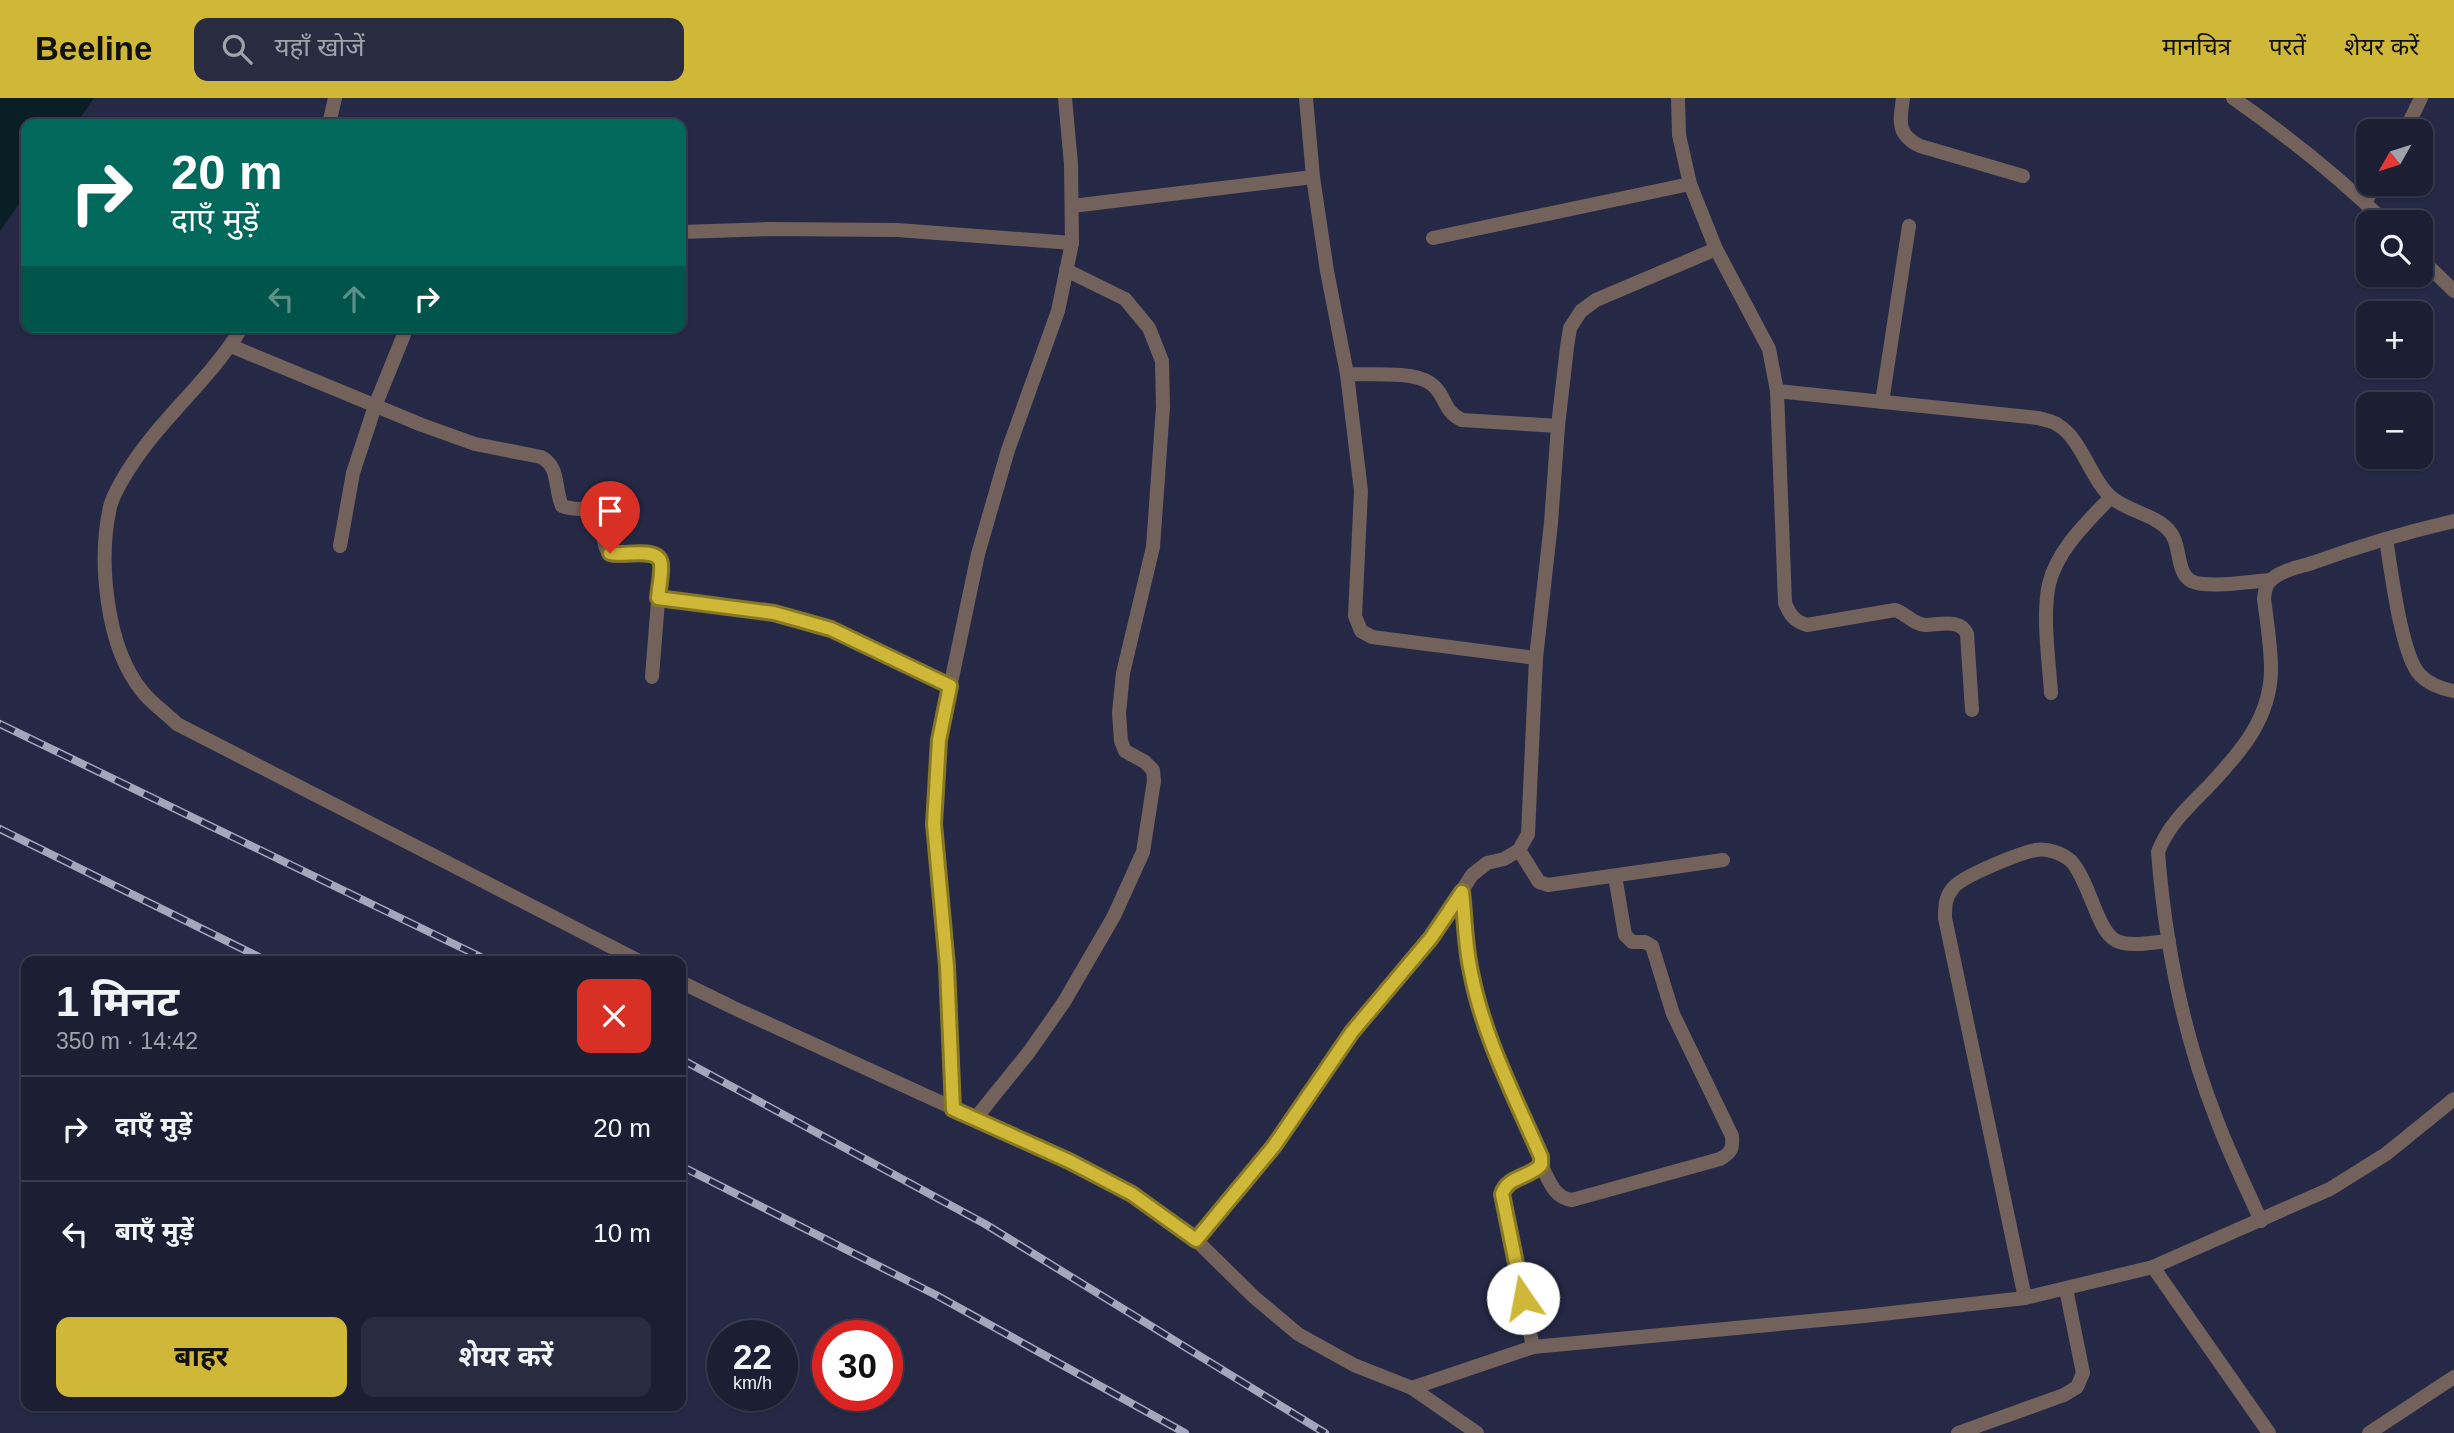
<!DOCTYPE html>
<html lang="hi">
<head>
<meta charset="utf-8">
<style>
	body { margin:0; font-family:Helvetica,"Noto Sans Devanagari",sans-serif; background:#292c40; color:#f1f3f6; height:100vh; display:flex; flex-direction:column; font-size:26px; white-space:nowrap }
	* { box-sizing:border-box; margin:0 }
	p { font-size:23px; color:#a0a2ac }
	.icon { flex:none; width:38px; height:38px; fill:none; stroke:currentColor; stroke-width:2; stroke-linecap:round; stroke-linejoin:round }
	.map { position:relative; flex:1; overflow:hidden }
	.details { position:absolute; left:21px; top:858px; width:665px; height:455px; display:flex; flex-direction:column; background:#1c1f34; border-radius:14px; box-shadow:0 2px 5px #0004,0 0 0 2px #3a3d4f }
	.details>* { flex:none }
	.top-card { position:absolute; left:21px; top:21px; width:665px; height:214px; border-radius:14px; box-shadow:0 2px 5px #0004,0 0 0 2px #3a3d4f; background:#00695c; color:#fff; overflow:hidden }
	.needle { width:46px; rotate:231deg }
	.tools { position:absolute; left:2356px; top:21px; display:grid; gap:14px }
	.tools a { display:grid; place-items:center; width:77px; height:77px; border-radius:14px; background:#1c1f34; box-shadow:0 2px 5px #0004,0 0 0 2px #3a3d4f; font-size:35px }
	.speed { position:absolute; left:707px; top:1222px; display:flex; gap:14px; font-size:35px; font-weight:700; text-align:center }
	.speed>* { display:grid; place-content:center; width:91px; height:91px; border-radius:50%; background:#1c1f34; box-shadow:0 2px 5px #0004,0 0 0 2px #3a3d4f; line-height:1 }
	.speed small { font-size:18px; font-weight:400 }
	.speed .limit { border:10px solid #d22; background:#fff; color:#111 }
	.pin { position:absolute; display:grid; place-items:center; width:60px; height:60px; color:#fff; margin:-72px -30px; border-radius:50% 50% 50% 0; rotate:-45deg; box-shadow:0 0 7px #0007 }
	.pin .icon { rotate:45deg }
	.me { position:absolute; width:77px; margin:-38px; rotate:348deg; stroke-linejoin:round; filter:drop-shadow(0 0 5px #0008) }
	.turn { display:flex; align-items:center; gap:24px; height:147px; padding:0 35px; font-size:32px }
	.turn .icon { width:91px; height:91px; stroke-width:2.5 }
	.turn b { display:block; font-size:49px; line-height:60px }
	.lanes { display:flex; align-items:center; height:66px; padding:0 35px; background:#0003; justify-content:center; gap:35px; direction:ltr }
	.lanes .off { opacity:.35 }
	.round { display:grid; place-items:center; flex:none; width:74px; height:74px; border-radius:14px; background:#292c40 }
	.summary { display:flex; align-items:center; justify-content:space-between; height:119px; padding:0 35px }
	h1 { font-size:42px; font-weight:700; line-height:52px }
	.primary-button { display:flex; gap:14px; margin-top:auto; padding:14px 35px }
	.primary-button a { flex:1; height:80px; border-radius:14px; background:#cfb837; color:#111; font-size:28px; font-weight:700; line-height:80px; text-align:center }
	.primary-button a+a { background:#292c40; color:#f1f3f6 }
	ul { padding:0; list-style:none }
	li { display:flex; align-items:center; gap:21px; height:105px; padding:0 35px; border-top:2px solid #3a3d4f }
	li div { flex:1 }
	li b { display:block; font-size:26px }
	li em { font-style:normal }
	header { display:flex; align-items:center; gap:42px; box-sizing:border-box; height:98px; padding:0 35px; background:#cfb837; color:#111 }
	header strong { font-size:33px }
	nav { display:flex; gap:38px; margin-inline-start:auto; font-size:24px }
	.search { width:490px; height:63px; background:#292c40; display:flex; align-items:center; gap:18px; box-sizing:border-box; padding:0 24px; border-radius:14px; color:#a0a2ac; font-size:26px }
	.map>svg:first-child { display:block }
	.water { fill:#0a1f25 }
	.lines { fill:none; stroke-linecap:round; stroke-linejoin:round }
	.minor { stroke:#73625c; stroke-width:14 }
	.rail-casing { stroke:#a4a7bc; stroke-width:8 }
	.rail { stroke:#262946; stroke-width:5; stroke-dasharray:16; stroke-linecap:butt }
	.route-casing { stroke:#877824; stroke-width:18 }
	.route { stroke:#cfb837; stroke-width:12 }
</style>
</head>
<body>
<header>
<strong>Beeline</strong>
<div class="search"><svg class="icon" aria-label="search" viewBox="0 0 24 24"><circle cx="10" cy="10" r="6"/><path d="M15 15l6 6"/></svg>यहाँ खोजें</div>
<nav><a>मानचित्र</a><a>परतें</a><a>शेयर करें</a></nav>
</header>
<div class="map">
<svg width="2454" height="1335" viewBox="0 0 2454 1335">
	<rect width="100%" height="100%" fill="#262946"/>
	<polygon class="water" points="0,0 94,0 76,26 26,26 26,96 0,133"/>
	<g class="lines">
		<g class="minor">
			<polyline points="1306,0 1313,79 1327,173 1347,276 1361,393 1355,518 1361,533 1372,539 1536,560"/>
			<path d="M1678,0l1,37 11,49 26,65 53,100 8,42 8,212c5,12 9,18 22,22l88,-15c11,3 17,14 30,15 14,0 36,-7 42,9l5,76"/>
			<path d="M1903,0c-3,23 -7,36 17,48l103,30"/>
			<path d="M2233,0c53,37 106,79 152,124"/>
			<polyline points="329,26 335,0"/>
			<polyline points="2405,33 2421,0"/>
			<polyline points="2365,104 2376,86"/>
			<polyline points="1072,108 1313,79"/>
			<polyline points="681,134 768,131 897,132 1072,145"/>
			<polyline points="1433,140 1690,86"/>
			<polyline points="2420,160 2454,193"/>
			<path d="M242,229c-31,52 -81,91 -113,142 -7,11 -16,26 -19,38 -12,54 -4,140 32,184 9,12 24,22 35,33l462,237"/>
			<path d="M231,248l191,79 53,19 66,13c19,10 13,30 21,49 13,5 27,1 40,8 3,11 0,26 4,34 10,21 46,-9 55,15l-9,114"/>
			<path d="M1347,276c21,1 66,-3 83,9 16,10 12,28 32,37l96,6"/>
			<path d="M1777,293l261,27c6,2 15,3 20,7 24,14 32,54 54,73 17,14 46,17 59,35 10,13 5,39 20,48 16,8 61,0 80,-1"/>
			<polyline points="1882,304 1909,128"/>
			<path d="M2386,441c5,30 15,116 34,136 9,9 22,14 34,16"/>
			<polyline points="340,448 353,375 375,308 407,229"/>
			<polyline points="658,500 774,515 831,531 949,588"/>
			<path d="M2051,595c-2,-32 -9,-78 -2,-109 8,-34 38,-62 62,-87"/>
			<polyline points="1519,752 1539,784 1548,787 1723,762"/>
			<path d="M1462,794c3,26 3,54 9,80 12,64 44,125 70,185v8c-12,13 -33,11 -40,29l32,153"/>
			<polyline points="681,884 734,910 1069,1063 1132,1096 1196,1142 1254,1199 1298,1236 1354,1267 1412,1290 1477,1335"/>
			<polyline points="953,1011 947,868 934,726 939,642 978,456 1008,352 1058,213 1072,145 1071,66 1065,0"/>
			<polyline points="975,1021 1029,954 1064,904 1114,818 1143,754 1154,683 1153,672 1145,664 1125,653 1121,643 1119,615 1123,575 1153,449 1163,309 1162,263 1149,230 1125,201 1066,172"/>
			<path d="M1541,1067c8,15 13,33 31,35l148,-41c11,-6 13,-10 12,-23l-59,-122 -21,-68 -7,-4h-13l-7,-7 -10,-59"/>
			<path d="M2261,1123c-15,-34 -32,-68 -45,-103 -33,-84 -51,-176 -58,-266 10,-26 29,-44 49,-64 32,-34 64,-69 64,-119 0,-23 -4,-47 -7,-70 1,-8 1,-14 8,-20 10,-9 28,-12 40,-16 47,-17 94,-31 142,-42"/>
			<polyline points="1196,1142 1274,1048 1352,934 1431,840 1472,777 1487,765 1504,761 1519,752 1528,736 1536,560 1551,425 1558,328 1567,249 1570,230 1581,213 1596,202 1716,151"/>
			<polyline points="2153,1169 2269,1335"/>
			<path d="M2025,1200l-80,-380c0,-11 0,-21 8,-30 9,-12 67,-35 83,-38 11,-2 26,3 35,11 18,19 26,69 44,79 13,8 39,2 54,1"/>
			<polyline points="1412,1290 1533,1249 1864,1218 2025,1200 2153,1169 2330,1091 2386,1056 2454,1001"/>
			<polyline points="1958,1335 2064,1297 2077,1289 2083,1275 2066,1191"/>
			<polyline points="2369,1335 2454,1279"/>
		</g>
		<g class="rail-casing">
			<g id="rail">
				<polyline points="0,626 489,863"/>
				<polyline points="0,731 267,863"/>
				<polyline points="681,961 985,1126 1325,1335"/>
				<polyline points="681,1068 936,1197 1185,1335"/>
			</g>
		</g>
		<use href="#rail" class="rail"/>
	</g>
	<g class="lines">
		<g class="route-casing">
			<path id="route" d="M610,455c14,4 49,-7 51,11 1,10 -2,23 -3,34l116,15 57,16 119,57 -11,54 -5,84 13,142 6,143 116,52 63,33 64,46 78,-94 78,-114 79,-94 31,-46c3,26 3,54 9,80 12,64 44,125 70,185v8c-12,13 -33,11 -39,29l21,104"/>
		</g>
		<use href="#route" class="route"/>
	</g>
</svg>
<div class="tools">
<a><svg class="needle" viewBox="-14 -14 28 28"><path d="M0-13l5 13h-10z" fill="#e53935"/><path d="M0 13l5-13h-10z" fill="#a0a2ac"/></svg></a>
<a><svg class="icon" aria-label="search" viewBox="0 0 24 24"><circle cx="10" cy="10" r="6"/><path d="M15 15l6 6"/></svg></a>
<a>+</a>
<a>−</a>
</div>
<div class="speed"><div>22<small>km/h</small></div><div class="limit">30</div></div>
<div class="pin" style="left:610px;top:455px;background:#d93025"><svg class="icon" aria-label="arrive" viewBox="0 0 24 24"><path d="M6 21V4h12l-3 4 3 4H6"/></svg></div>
<svg class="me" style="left:1523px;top:1200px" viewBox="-20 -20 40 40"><circle r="19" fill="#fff"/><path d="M0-13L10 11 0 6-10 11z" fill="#cfb837"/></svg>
<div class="top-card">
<div class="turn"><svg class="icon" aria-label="right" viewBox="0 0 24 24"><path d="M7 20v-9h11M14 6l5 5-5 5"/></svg><div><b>20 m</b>दाएँ मुड़ें</div></div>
<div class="lanes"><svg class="icon off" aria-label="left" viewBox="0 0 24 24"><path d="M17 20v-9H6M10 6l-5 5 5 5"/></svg><svg class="icon off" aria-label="ahead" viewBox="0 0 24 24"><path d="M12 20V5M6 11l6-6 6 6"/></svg><svg class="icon" aria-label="right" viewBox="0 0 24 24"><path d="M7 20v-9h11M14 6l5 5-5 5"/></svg></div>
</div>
<section class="details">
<div class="summary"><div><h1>1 मिनट</h1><p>350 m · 14:42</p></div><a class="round" style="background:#d93025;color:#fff"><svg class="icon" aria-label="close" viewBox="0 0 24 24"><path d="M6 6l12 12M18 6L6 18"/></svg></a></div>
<ul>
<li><svg class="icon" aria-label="right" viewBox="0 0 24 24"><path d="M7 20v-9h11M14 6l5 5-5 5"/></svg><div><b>दाएँ मुड़ें</b></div><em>20 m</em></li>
<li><svg class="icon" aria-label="left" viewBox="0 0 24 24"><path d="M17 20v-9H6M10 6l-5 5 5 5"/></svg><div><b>बाएँ मुड़ें</b></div><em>10 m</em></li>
</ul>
<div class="primary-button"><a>बाहर</a><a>शेयर करें</a></div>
</section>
</div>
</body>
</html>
